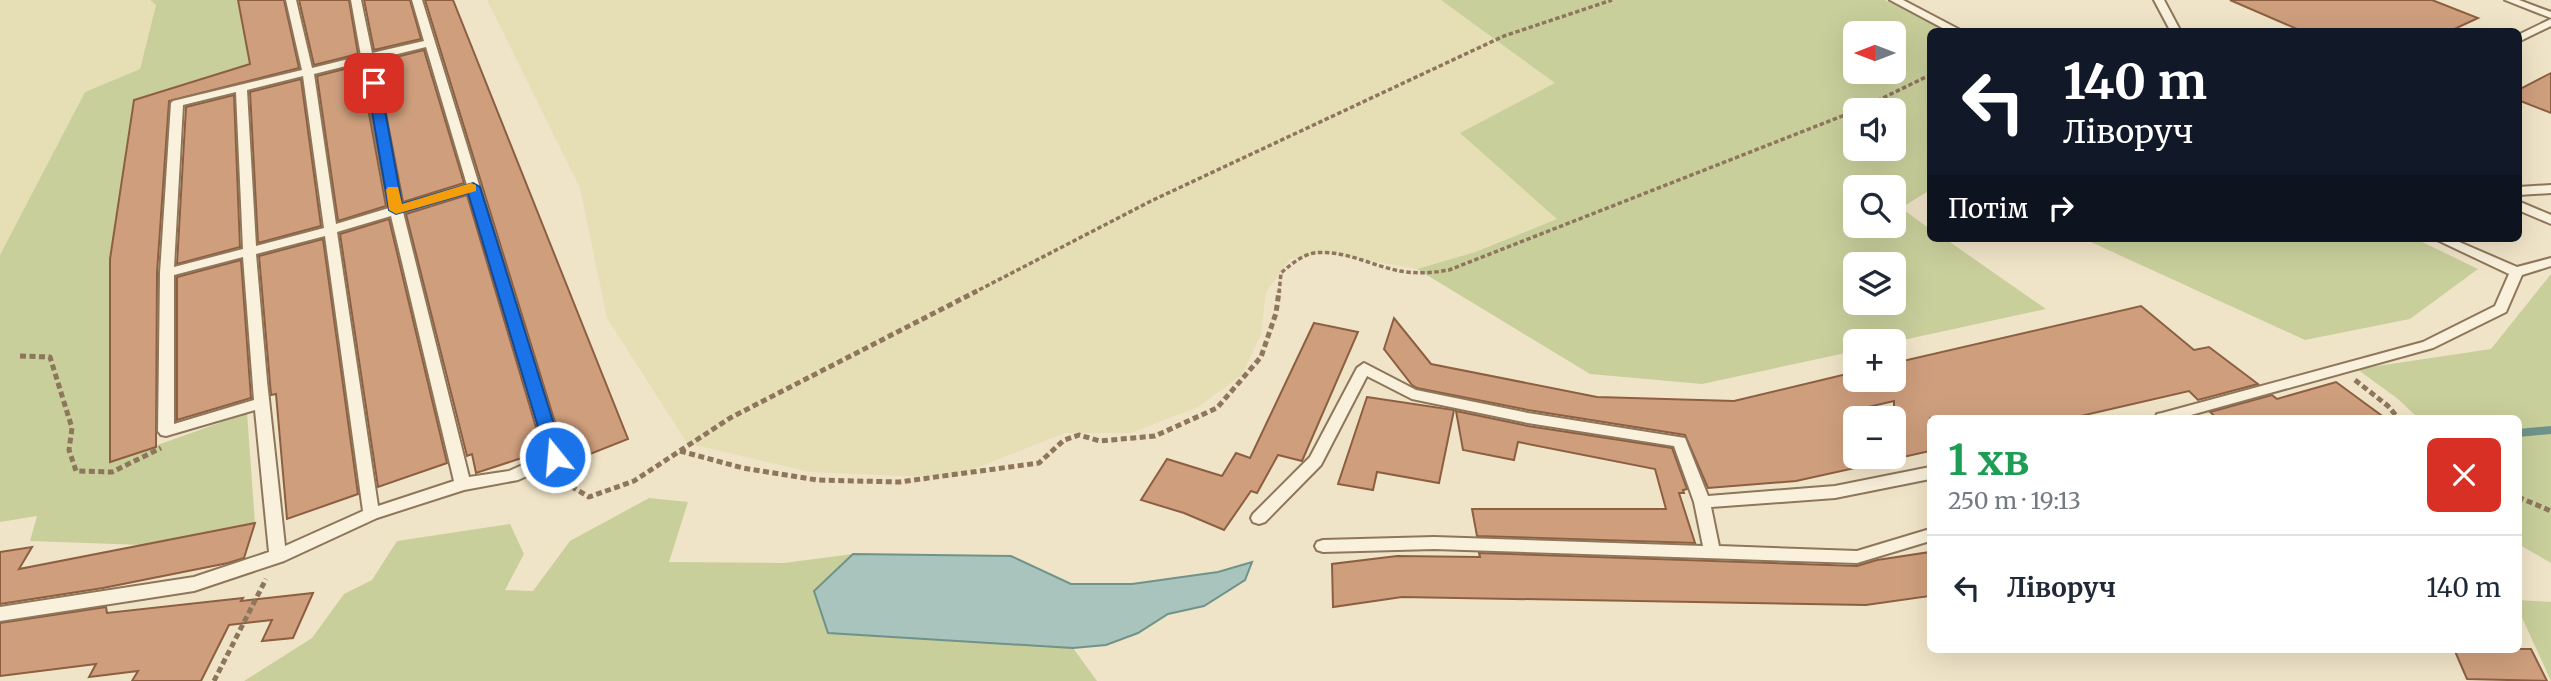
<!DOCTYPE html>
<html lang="uk">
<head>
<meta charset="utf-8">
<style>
	body { margin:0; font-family:Merriweather,serif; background:#f2f2f3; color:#1f2937; height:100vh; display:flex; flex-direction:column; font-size:26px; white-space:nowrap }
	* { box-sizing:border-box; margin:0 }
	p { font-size:23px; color:#747a83 }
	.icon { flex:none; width:38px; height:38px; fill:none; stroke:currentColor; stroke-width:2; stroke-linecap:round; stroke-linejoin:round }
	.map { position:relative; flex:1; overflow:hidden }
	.side { position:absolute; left:1927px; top:415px; width:595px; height:238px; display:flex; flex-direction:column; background:#fff; border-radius:10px; box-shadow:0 7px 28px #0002 }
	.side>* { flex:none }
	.guide { position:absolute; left:1927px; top:28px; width:595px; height:214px; border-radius:10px; box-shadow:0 7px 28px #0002; background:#111827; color:#fff; overflow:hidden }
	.needle { width:46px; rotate:270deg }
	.buttons { position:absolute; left:1843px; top:21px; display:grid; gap:14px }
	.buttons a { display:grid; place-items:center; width:63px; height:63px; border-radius:10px; background:#fff; box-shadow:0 7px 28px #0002; font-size:35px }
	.pin { position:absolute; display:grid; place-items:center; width:60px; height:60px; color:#fff; margin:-30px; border-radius:14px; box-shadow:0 4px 10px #0006 }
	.me { position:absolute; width:77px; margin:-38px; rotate:343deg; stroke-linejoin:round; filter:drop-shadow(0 0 5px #0008) }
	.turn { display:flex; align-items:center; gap:24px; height:147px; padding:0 21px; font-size:32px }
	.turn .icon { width:91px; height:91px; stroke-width:2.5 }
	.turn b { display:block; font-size:49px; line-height:60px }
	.then { display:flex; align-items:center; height:66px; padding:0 21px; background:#0003; gap:14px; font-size:26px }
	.round { display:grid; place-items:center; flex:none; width:74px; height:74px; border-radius:10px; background:#f2f2f3 }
	.headline { display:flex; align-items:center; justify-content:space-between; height:119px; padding:0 21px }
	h1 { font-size:42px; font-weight:700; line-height:52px; color:#1e9e55 }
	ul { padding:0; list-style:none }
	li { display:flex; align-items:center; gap:21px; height:105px; padding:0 21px; border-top:2px solid #e0e1e3 }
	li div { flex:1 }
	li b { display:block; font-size:26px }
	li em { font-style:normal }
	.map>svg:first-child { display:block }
	.farmland { fill:#e6deb5 }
	.green { fill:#c9cf9b; fill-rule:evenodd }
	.water { fill:#a9c4bc; stroke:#6f938a; stroke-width:2 }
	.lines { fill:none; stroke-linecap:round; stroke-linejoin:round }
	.stream { stroke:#6f938a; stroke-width:8 }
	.building { fill:#cf9f7d; stroke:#8d5f41; stroke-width:2 }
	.service-casing { stroke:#8d765c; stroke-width:4 }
	.path-far1 { stroke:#8d765c; stroke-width:3.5; stroke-dasharray:4.5 2.5; stroke-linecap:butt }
	.path { stroke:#8d765c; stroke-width:5; stroke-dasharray:6 3.5; stroke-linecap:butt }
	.service { fill:#faf1dc; fill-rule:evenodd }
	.route { fill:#1a73e8; stroke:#114b97; stroke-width:2 }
	.slow { fill:#f59e0b }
</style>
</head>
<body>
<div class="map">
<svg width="2551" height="681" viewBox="0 0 2551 681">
	<rect width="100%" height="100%" fill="#f0e4c8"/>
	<g class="farmland">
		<polygon points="0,0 150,0 156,5 140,69 85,92 0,255"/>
		<polygon points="487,0 1441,0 1556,83 1557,219 1474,252 1417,269 1326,253 1290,259 1266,292 1261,334 1242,375 1198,407 1131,433 1065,433 951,478 809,472 687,443 607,318 580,188"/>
	</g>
	<g class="green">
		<polygon points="150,0 238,0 250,64 133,101 110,259 110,462 247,413 255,523 142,545 30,541 37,516 0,522 0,255 85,92 140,69 156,5"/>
		<path d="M1441,0h444l62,31 -17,1v158l-29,18 29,21v9h14l102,71 -152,33 -39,-1v10l-153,33 -112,-10 -173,-105 58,-17 82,-33 -97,-86 95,-50zM1894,33v39h-39v-39zM1894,110v39h-39v-39zM1894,187v39h-39v-39zM1894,264v39h-39v-39z"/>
		<polygon points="2082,238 2414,238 2478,269 2410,319 2305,340"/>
		<polygon points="2551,274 2551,563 2518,544 2518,418 2418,418 2398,399 2357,369 2491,349"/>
		<polygon points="649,498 688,502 669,562 784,563 853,554 814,591 829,633 1073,648 1097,681 244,681 312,638 344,594 372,580 397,541 510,524 524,554 505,590 533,591 570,541"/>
		<polygon points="2518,600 2551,602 2551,681 2518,609"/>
	</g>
	<polygon class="water" points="853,554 1011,556 1071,584 1132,584 1218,572 1252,562 1245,580 1204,606 1168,614 1138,633 1106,645 1073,648 828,633 814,591"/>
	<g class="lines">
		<polyline class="stream" points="2518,433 2551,430"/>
	</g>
	<g class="building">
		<polygon points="238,0 284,0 299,68 169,101 157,273 156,447 110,462 110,259 134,100 250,64"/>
		<polygon points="299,0 349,0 358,54 314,65"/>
		<polygon points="364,0 410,0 421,39 374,50"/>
		<polygon points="425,0 453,0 628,439 575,460 569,442 562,445"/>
		<polygon points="2230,0 2432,0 2478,18 2448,32 2304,32"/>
		<polygon points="424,50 464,183 403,202 376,62"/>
		<polygon points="360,65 386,206 338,221 317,76"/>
		<polygon points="2551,73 2551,113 2518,100 2518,90"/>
		<polygon points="301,79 321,226 258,243 250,92"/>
		<polygon points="234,95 240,247 177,264 186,107"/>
		<polygon points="467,195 543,451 476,473 472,454 467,456 406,214"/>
		<polygon points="389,219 447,463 378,487 340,234"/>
		<polygon points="323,239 358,494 287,519 276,394 271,395 259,256"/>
		<polygon points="241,260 251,398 177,420 177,277"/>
		<polygon points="2141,306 2194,350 2209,347 2258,384 2198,400 2189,391 2072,418 1930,418 1930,451 1894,459 1894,401 1855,410 1855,468 1796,481 1708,488 1685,435 1528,410 1417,388 1412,385 1384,349 1394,318 1431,364 1597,397 1734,401 1855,372 1855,380 1894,380 1894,363"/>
		<polygon points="1314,323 1358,332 1302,461 1278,455 1257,493 1251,491 1224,530 1184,513 1141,500 1167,459 1222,476 1236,453 1250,458"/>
		<polygon points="2336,382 2385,418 2217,418 2210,412 2272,395 2277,399"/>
		<polygon points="1367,397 1454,410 1439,483 1377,472 1373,490 1338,484"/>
		<polygon points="1456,411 1528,426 1672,448 1687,489 1683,490 1684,493 1679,493 1695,543 1477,536 1472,509 1666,509 1655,469 1518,442 1514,460 1463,450"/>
		<polygon points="255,523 244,558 228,563 103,588 0,604 0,552 32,547 19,569"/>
		<polygon points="1930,552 1930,596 1866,605 1402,597 1333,607 1332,564 1397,556 1480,557 1479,553 1857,566 1877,560"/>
		<polygon points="313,593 293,638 262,641 272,620 229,625 201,681 132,681 138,671 89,677 96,664 0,676 0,623 106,607 107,613 243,598 241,601"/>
		<polygon points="2454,649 2531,649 2547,681 2467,679"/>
	</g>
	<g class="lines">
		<g class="service-casing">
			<g id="service">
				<path d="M286,0h10l16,68 49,-12 -10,-56h10l11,53 52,-12 -12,-41h10l141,457 -3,4 -42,19 -54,10 -87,28 -93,43 -90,30 -194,30v-14l194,-30 75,-25 -14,-142 -89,26 -5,-1 -3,-4 2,-158 11,-170 2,-2 129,-31zM426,47l41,138 -66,20 -28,-145zM362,62l27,146 -53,16 -22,-150zM303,76l21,152 -68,18 -9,-156zM236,92l7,157 -69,18 9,-162zM469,192l78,262 -38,17 -40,6 -66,-265zM391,216l63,265 -76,25 -41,-274zM325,236l38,275 -78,35 -18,-165 -11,-127zM243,257l11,143 -80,24v-149z"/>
				<polygon points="1890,0 1903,0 1964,32 1950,32"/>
				<polygon points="2154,0 2164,0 2181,32 2171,32"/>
				<polygon points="2505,0 2519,0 2551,12 2551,18"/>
				<polygon points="2551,19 2551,26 2518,42 2518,35"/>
				<polygon points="2551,185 2551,193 2518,195 2518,187"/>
				<polygon points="2518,201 2551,215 2551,224 2518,210"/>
				<polygon points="2433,238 2450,238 2517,267 2551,258 2551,266 2522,275 2506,312 2433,348 2180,418 2155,418 2157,414 2162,413 2423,342 2495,306 2509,274"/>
				<polygon points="1364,363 1416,390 1528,413 1685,438 1708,496 1835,486 1930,467 1930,479 1835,498 1711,507 1719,546 1857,551 1930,529 1930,541 1857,563 1434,549 1323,552 1317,550 1315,546 1317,542 1323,540 1434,537 1703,546 1694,502 1674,446 1528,423 1412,399 1367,376 1321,465 1265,522 1259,524 1253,522 1251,518 1253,514 1310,457 1357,368"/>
			</g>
		</g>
		<g class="path-far1">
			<polyline points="1858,110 1930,75"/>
			<polyline points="973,293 1151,201 1504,36 1612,0"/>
			<path d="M1279,293l2,-20c9,-8 21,-18 33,-20 29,-4 58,13 86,18 16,3 33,2 49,-1l406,-159"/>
		</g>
		<g class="path">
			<polyline points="20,356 50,357 72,428 69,450 76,471 112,472 161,448"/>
			<polyline points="2355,380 2388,406 2398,418"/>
			<polyline points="680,451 743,468 817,480 899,482 1039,463 1064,440 1079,435 1100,441 1155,436 1217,408 1261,357 1276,313 1279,291"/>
			<polyline points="562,470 569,485 589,497 634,481 730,418 977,291"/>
			<polyline points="2518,497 2551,511"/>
			<polyline points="214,681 266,579"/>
		</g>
		<use href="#service" class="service"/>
	</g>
	<polygon class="route" points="374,79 380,83 402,204 473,183 480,187 564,457 561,461 549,461 547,457 468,193 396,214 389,210 367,83"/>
	<polygon class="slow" points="471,183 476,185 476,191 396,214 389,210 386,190 388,187 398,187 402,204"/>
</svg>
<div class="buttons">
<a><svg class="needle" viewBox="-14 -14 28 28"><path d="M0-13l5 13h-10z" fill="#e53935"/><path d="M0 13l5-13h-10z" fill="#747a83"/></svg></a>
<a><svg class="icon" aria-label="sound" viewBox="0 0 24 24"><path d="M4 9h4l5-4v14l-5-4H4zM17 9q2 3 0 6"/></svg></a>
<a><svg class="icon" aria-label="search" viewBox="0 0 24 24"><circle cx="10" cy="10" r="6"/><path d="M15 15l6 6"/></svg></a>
<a><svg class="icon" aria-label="layers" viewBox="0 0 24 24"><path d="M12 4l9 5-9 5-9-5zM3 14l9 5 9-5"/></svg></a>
<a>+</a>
<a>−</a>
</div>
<div class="pin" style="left:374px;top:83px;background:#d93025"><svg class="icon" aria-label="arrive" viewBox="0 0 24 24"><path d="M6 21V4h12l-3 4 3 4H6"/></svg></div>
<svg class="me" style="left:555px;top:457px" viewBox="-20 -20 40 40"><circle r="17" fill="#1a73e8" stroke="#fff" stroke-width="3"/><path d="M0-11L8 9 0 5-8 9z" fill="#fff"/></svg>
<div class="guide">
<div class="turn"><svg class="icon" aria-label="left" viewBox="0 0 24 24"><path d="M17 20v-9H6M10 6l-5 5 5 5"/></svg><div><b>140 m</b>Ліворуч</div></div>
<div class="then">Потім<svg class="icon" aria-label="right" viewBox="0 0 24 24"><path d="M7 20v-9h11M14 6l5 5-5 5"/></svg></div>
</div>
<section class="side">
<div class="headline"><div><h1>1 хв</h1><p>250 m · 19:13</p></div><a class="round" style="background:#d93025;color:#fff"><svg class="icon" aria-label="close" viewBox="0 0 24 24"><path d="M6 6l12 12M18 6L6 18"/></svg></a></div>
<ul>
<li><svg class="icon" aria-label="left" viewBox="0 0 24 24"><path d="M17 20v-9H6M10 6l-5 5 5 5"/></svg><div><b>Ліворуч</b></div><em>140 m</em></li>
</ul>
</section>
</div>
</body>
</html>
